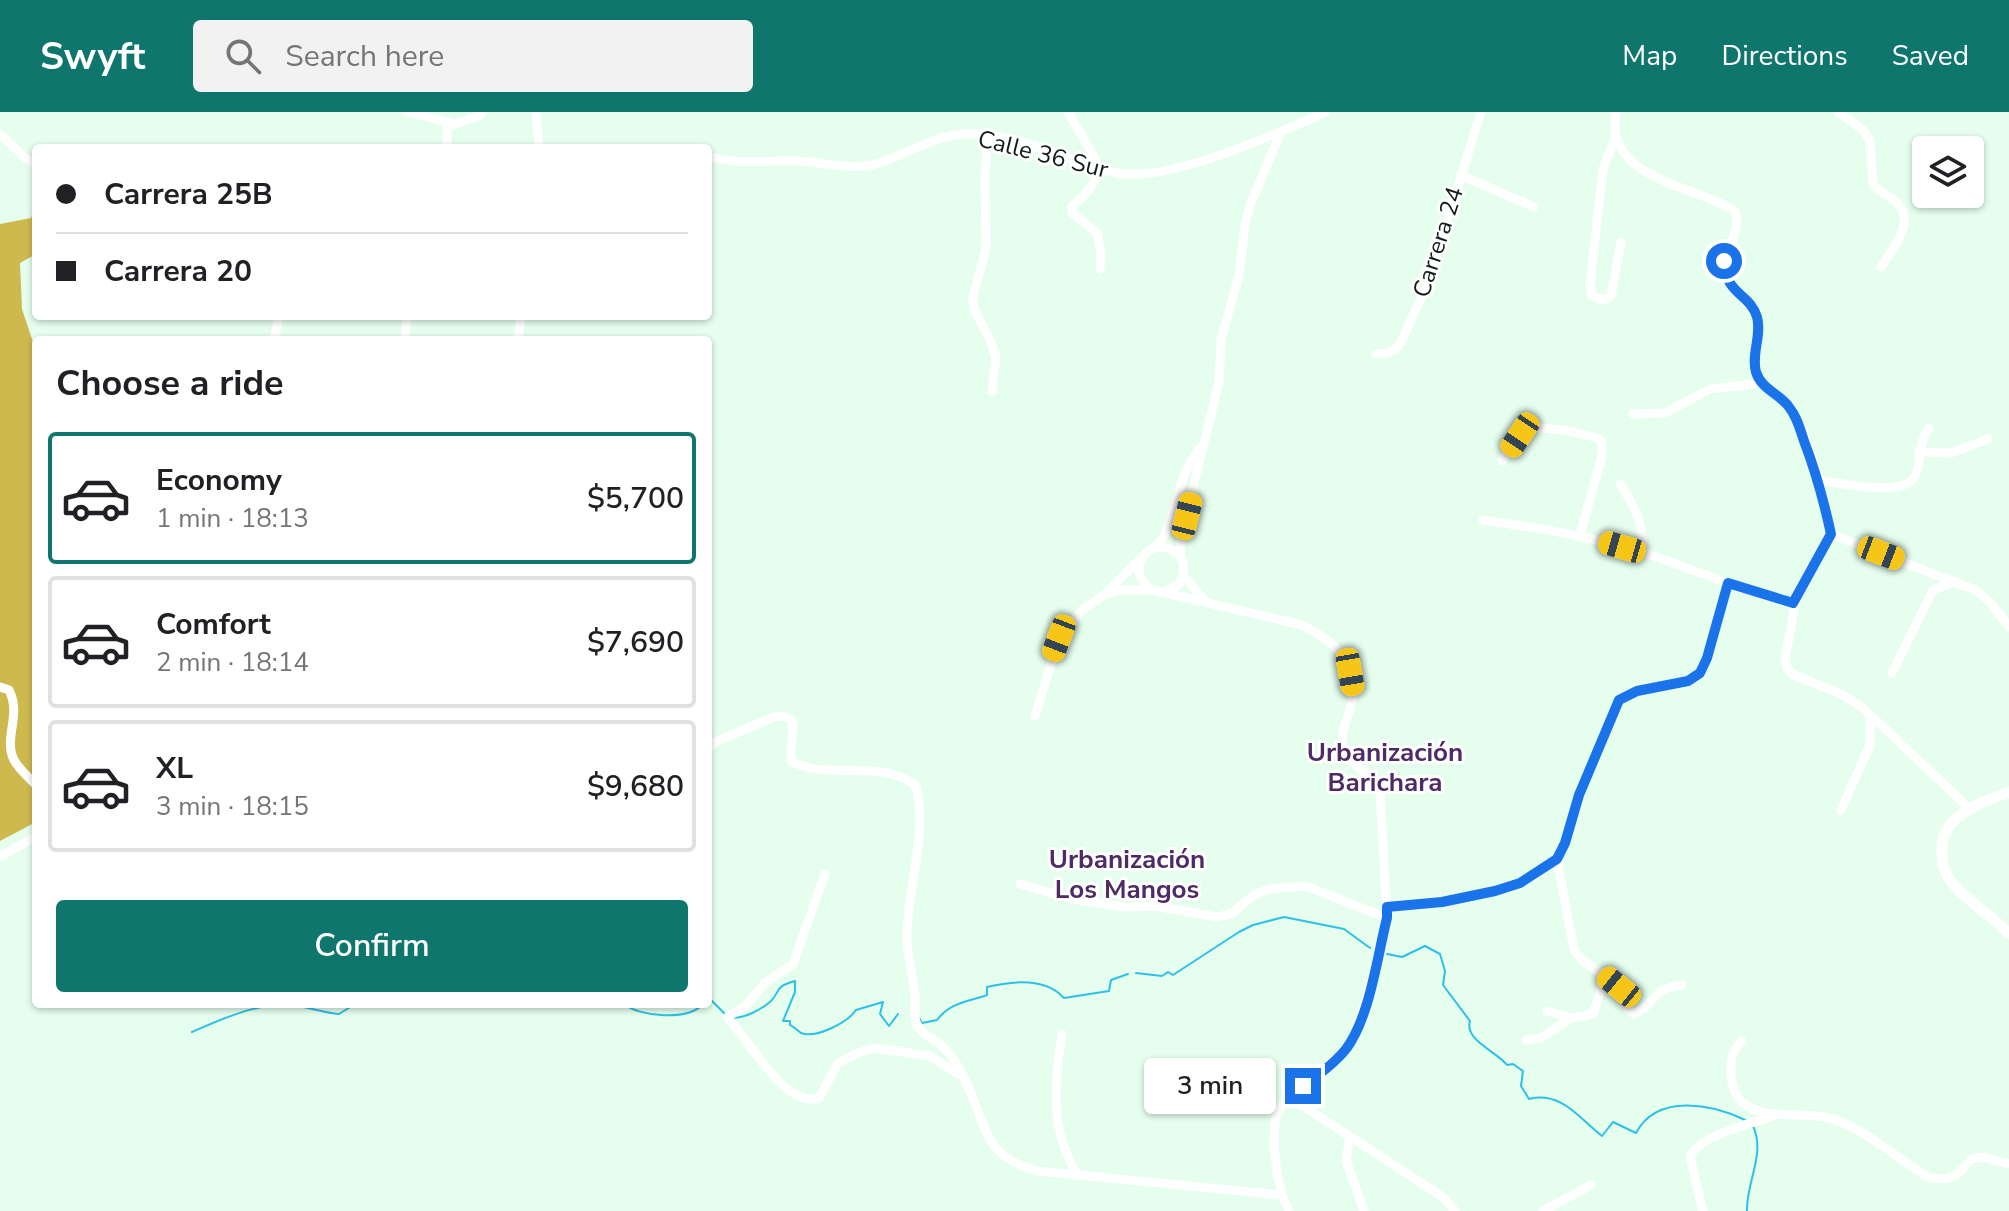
<!DOCTYPE html>
<html lang="en">
<head>
<meta charset="utf-8">
<style>
	:root { --surface:#fff; --page:#f2f2f2; --text:#202124; --muted:#757577; --line:#e0e0e0; --accent:#0f766e }
	body { margin:0; font-family:"Nunito Sans",sans-serif; background:var(--page); color:var(--text); height:100vh; display:flex; flex-direction:column; font-size:30px; white-space:nowrap }
	* { box-sizing:border-box; margin:0 }
	p { font-size:26px; color:var(--muted) }
	.icon { flex:none; width:44px; height:44px; fill:none; stroke:currentColor; stroke-width:2; stroke-linecap:round; stroke-linejoin:round }
	.map { position:relative; flex:1; overflow:hidden }
	.panel { position:absolute; left:32px; top:224px; width:680px; height:672px; display:flex; flex-direction:column; background:var(--surface); border-radius:8px; box-shadow:0 2px 6px #0004 }
	.panel>* { flex:none }
	.hud { position:absolute; left:32px; top:32px; width:680px; height:176px; border-radius:8px; box-shadow:0 2px 6px #0004; display:grid; align-content:center; height:176px; padding:0 24px; background:var(--surface) }
	.controls { position:absolute; left:1912px; top:24px; display:grid; gap:16px }
	.controls a { display:grid; place-items:center; width:72px; height:72px; border-radius:8px; background:var(--surface); box-shadow:0 2px 6px #0004; font-size:40px }
	.end { position:absolute; width:36px; height:36px; margin:-18px; border:10px solid #1a73e8; background:#fff; box-shadow:0 0 0 4px #fff }
	.from { border-radius:50% }
	.bubble { position:absolute; height:56px; border-radius:8px; background:var(--surface); box-shadow:0 2px 6px #0004; font-size:26px; font-weight:600; line-height:56px; text-align:center }
	.car { position:absolute; width:24px; height:48px; margin:-24px -12px; border-radius:10px; box-shadow:0 0 6px 2px #0007; background:linear-gradient(#f5c518 24%,#345 0 40%,#f5c518 0 76%,#345 0 86%,#f5c518 0) }
	.hud b { display:flex; align-items:center; gap:28px; height:76px; font-size:30px }
	.hud b+b { border-top:2px solid var(--line) }
	.hud i { width:20px; height:20px; background:var(--text) }
	ul { padding:0; list-style:none }
	li { display:flex; align-items:center; gap:24px; height:132px; margin:0 16px 12px; padding:0 8px; border:4px solid var(--line); border-radius:8px }
	li div { flex:1 }
	li b { display:block; font-size:30px }
	li em { font-style:normal; font-weight:600 }
	li.current { border-color:var(--accent) }
	li>.icon { width:72px; height:72px; stroke-width:1.5 }
	h2 { padding:0 24px; font-size:36px; line-height:96px }
	.action { display:flex; gap:16px; margin-top:auto; padding:16px 24px }
	.action a { flex:1; height:92px; border-radius:8px; background:var(--accent); color:#fff; font-size:32px; font-weight:600; line-height:92px; text-align:center }
	header { display:flex; align-items:center; gap:48px; box-sizing:border-box; height:112px; padding:0 40px; background:var(--accent); color:#fff }
	header strong { font-size:38px }
	nav { display:flex; gap:44px; margin-inline-start:auto; font-size:28px }
	.search { width:560px; height:72px; background:var(--page); display:flex; align-items:center; gap:20px; box-sizing:border-box; padding:0 28px; border-radius:8px; color:var(--muted); font-size:30px }
	.map>svg:first-child { display:block }
</style>
</head>
<body>
<header>
<strong>Swyft</strong>
<div class="search"><svg class="icon" aria-label="search" viewBox="0 0 24 24"><circle cx="10" cy="10" r="6"/><path d="M15 15l6 6"/></svg>Search here</div>
<nav><a>Map</a><a>Directions</a><a>Saved</a></nav>
</header>
<div class="map">
<svg width="2009" height="1099" viewBox="0 0 2009 1099">
	<rect width="100%" height="100%" fill="#e5feee"/>
	<!-- forest -->
	<polygon fill="#ceb94f" points="36,95 36,142 20,151 22,197 36,239 36,710 0,729 0,112 31,106"/>
	<g fill="none" stroke-linecap="round" stroke-linejoin="round">
		<!-- stream -->
		<g stroke="#2dc1e6" stroke-width="2">
			<path d="M1387,842L1402,845L1425,834L1440,842L1445,859L1443,873L1470,909C1464,928 1496,939 1507,953L1513,952L1523,959L1521,974L1529,987C1561,979 1579,1006 1602,1024L1613,1010L1636,1021C1657,981 1712,992 1745,1008"/>
			<polyline points="1136,861 1162,864 1168,860 1173,863 1239,820 1253,813 1284,805 1344,817 1370,836"/>
			<polyline points="708,885 724,901"/>
			<polyline points="613,892 615,895 620,892"/>
			<path d="M624,892C640,905 688,909 703,892"/>
			<path d="M733,906C745,906 760,898 770,890C781,880 773,875 795,869V880L783,909H790V913C791,913 801,921 801,921C816,927 848,910 856,898L883,890L880,902L889,914L898,902"/>
			<path d="M919,906L922,911L937,908C951,890 967,890 987,883V875C1012,869 1045,865 1064,886L1109,879L1111,868L1128,862"/>
			<path d="M192,920C222,907 256,891 290,893C306,894 323,901 339,902L355,892"/>
			<path d="M1747,1099C1746,1070 1766,1042 1753,1014"/>
		</g>
		<!-- minor -->
		<g stroke="#fff" stroke-width="9">
			<polyline points="407,0 452,11"/>
			<polyline points="536,0 539,36"/>
			<path d="M1068,0L1096,48C1100,70 1087,82 1072,94V101L1097,121L1101,143L1100,157"/>
			<path d="M1616,0C1603,68 1698,74 1735,99C1744,119 1719,142 1726,164C1731,181 1749,187 1755,203C1763,222 1749,245 1757,264C1764,279 1783,285 1792,299C1813,332 1823,384 1831,422L1797,481L1785,548L1787,556L1792,562L1843,583L1863,596L1969,696"/>
			<path d="M1838,0L1863,18L1870,29L1873,72C1880,81 1891,84 1898,92C1916,111 1891,139 1881,155"/>
			<polyline points="0,22 25,46 36,52"/>
			<polyline points="988,23 985,64 986,137 973,184 974,197 990,228 996,246 992,279"/>
			<polyline points="1616,24 1603,57 1590,172 1592,184 1604,188 1611,184 1621,130"/>
			<polyline points="447,36 447,15 479,4 483,0"/>
			<path d="M708,45C744,53 764,48 799,49C823,50 848,58 872,53C904,45 930,24 964,22C1017,19 1066,50 1117,61C1168,71 1278,21 1326,0"/>
			<polyline points="1460,63 1534,95"/>
			<polyline points="274,228 279,204"/>
			<polyline points="405,228 407,204"/>
			<polyline points="518,228 521,204"/>
			<polyline points="1376,242 1388,241 1399,234 1428,171 1481,0"/>
			<polyline points="1633,302 1665,301 1710,277 1762,271"/>
			<polyline points="1918,340 1951,341 1988,327"/>
			<path d="M1502,349C1508,340 1515,324 1525,319C1537,311 1586,322 1599,327L1602,331V344L1580,423"/>
			<path d="M1819,368C1840,371 1905,386 1915,364C1923,346 1916,336 1929,316"/>
			<path d="M1620,372C1635,395 1644,412 1643,441"/>
			<path d="M1483,408C1537,416 1589,424 1641,440C1692,456 1741,479 1793,491"/>
			<polyline points="1831,422 1975,478 1991,491 2009,515"/>
			<polyline points="1153,437 1165,423 1186,358 1199,337"/>
			<polyline points="1180,444 1181,425 1219,270 1221,228 1239,163 1245,112 1250,94 1281,19"/>
			<polyline points="1184,464 1205,489"/>
			<path d="M1165,480L1179,472C1200,434 1142,420 1139,457C1139,467 1145,473 1152,478L1298,512C1336,527 1361,554 1350,597C1347,609 1340,620 1343,633C1347,653 1372,661 1380,680L1387,806L1368,881L1353,925L1338,945L1289,985L1280,996L1275,1008L1274,1033L1277,1061L1282,1083L1289,1099"/>
			<polyline points="1105,482 1122,478 1152,478"/>
			<polyline points="1892,561 1933,478 1956,469"/>
			<path d="M0,575L9,578C22,603 3,626 14,648C19,657 29,666 36,673"/>
			<polyline points="1035,604 1059,526 1081,499 1105,482 1140,447"/>
			<path d="M708,637L717,629L774,605L784,604L792,609C795,622 789,635 791,649C828,670 880,645 916,674C928,726 907,774 907,825C907,843 913,862 915,880C916,889 913,901 916,910C920,922 933,926 942,934C954,945 962,960 968,975C989,1020 983,1043 1037,1059L1282,1083"/>
			<polyline points="1841,698 1870,633 1870,603"/>
			<polyline points="0,745 36,724"/>
			<path d="M825,762L793,852L765,871L745,894L728,905L730,909C751,930 785,997 819,986L838,951L860,940L875,936L930,944L960,963"/>
			<polyline points="1020,772 1072,787 1126,795 1154,794 1217,805 1231,802 1254,783 1269,777 1306,774 1387,806"/>
			<polyline points="1387,795 1442,790 1495,779 1533,764 1557,747 1565,731 1579,683 1619,588 1637,579 1688,569 1700,561 1707,546 1728,471"/>
			<path d="M1605,864L1619,875L1627,896L1634,902C1657,892 1650,877 1682,873"/>
			<polyline points="1547,899 1571,906"/>
			<path d="M1062,922C1054,972 1050,1018 1077,1062"/>
			<polyline points="1526,928 1541,926 1571,906 1593,902 1605,864 1583,849 1574,838 1557,747"/>
			<path d="M1742,929C1732,938 1730,949 1731,963C1735,1020 1803,994 1839,1009C1871,1022 1898,1047 1928,1065C1949,1070 1959,1064 1971,1047L1982,1045L2009,1052"/>
			<polyline points="1289,985 1443,1085 1455,1099"/>
			<polyline points="1350,1025 1346,1048 1364,1099"/>
			<polyline points="1543,1099 1591,1073"/>
			<path d="M1703,1099L1690,1045C1697,1024 1753,1011 1773,1004"/>
		</g>
		<!-- tertiary -->
		<path stroke="#fff" stroke-width="11" d="M2009,680C1979,692 1939,703 1942,743C1942,753 1946,764 1953,772C1969,791 1992,803 2009,822"/>
	</g>
	<g fill="none" stroke-linecap="round" stroke-linejoin="round">
		<!-- route -->
		<path stroke="#1a73e8" stroke-width="10" d="M1303,974C1318,963 1334,952 1346,937C1370,905 1377,845 1387,806V795L1442,790L1495,779L1520,771L1557,747L1565,731L1579,683L1619,588L1637,579L1688,569L1700,561L1707,546L1728,471L1793,491L1831,422C1824,390 1816,360 1804,329C1800,317 1797,305 1789,295C1780,282 1761,277 1756,260C1751,242 1762,223 1757,205C1749,180 1726,184 1724,149"/>
	</g>
	<g text-anchor="middle" dominant-baseline="central" stroke-width="6" stroke-linejoin="round" paint-order="stroke">
		<!-- street labels -->
		<g font-size="24" fill="#111c16" stroke="#fff">
			<text transform="translate(1043 42) rotate(14)">Calle 36 Sur</text>
			<text transform="translate(1438 130) rotate(-72)">Carrera 24</text>
		</g>
		<!-- neighbourhood labels -->
		<g font-size="26" font-weight="bold" fill="#4e2b64" stroke="#fff">
			<text x="1385" y="640">Urbanización<tspan x="1385" dy="30">Barichara</tspan></text>
			<text x="1127" y="747">Urbanización<tspan x="1127" dy="30">Los Mangos</tspan></text>
		</g>
	</g>
</svg>
<div class="controls">
<a><svg class="icon" aria-label="layers" viewBox="0 0 24 24"><path d="M12 4l9 5-9 5-9-5zM3 14l9 5 9-5"/></svg></a>
</div>
<i class="end from" style="left:1724px;top:149px"></i>
<i class="end" style="left:1303px;top:974px"></i>
<div class="bubble" style="left:1144px;top:946px;width:132px">3 min</div>
<i class="car" style="left:1520px;top:323px;rotate:214deg"></i>
<i class="car" style="left:1187px;top:404px;rotate:14deg"></i>
<i class="car" style="left:1622px;top:435px;rotate:286deg"></i>
<i class="car" style="left:1881px;top:441px;rotate:111deg"></i>
<i class="car" style="left:1059px;top:526px;rotate:201deg"></i>
<i class="car" style="left:1350px;top:560px;rotate:170deg"></i>
<i class="car" style="left:1619px;top:875px;rotate:309deg"></i>
<div class="hud">
<b><i class="from"></i>Carrera 25B</b>
<b><i></i>Carrera 20</b>
</div>
<section class="panel">
<h2>Choose a ride</h2>
<ul>
<li class="current"><svg class="icon" aria-label="car" viewBox="0 0 24 24"><path d="M5 17H2v-5l4-1 3-4h7l3 4 3 1v5h-3M9 17h6M6 11h13"/><circle cx="7" cy="17" r="2"/><circle cx="17" cy="17" r="2"/></svg><div><b>Economy</b><p>1 min · 18:13</p></div><em>$5,700</em></li>
<li><svg class="icon" aria-label="car" viewBox="0 0 24 24"><path d="M5 17H2v-5l4-1 3-4h7l3 4 3 1v5h-3M9 17h6M6 11h13"/><circle cx="7" cy="17" r="2"/><circle cx="17" cy="17" r="2"/></svg><div><b>Comfort</b><p>2 min · 18:14</p></div><em>$7,690</em></li>
<li><svg class="icon" aria-label="car" viewBox="0 0 24 24"><path d="M5 17H2v-5l4-1 3-4h7l3 4 3 1v5h-3M9 17h6M6 11h13"/><circle cx="7" cy="17" r="2"/><circle cx="17" cy="17" r="2"/></svg><div><b>XL</b><p>3 min · 18:15</p></div><em>$9,680</em></li>
</ul>
<div class="action"><a>Confirm</a></div>
</section>
</div>
</body>
</html>
